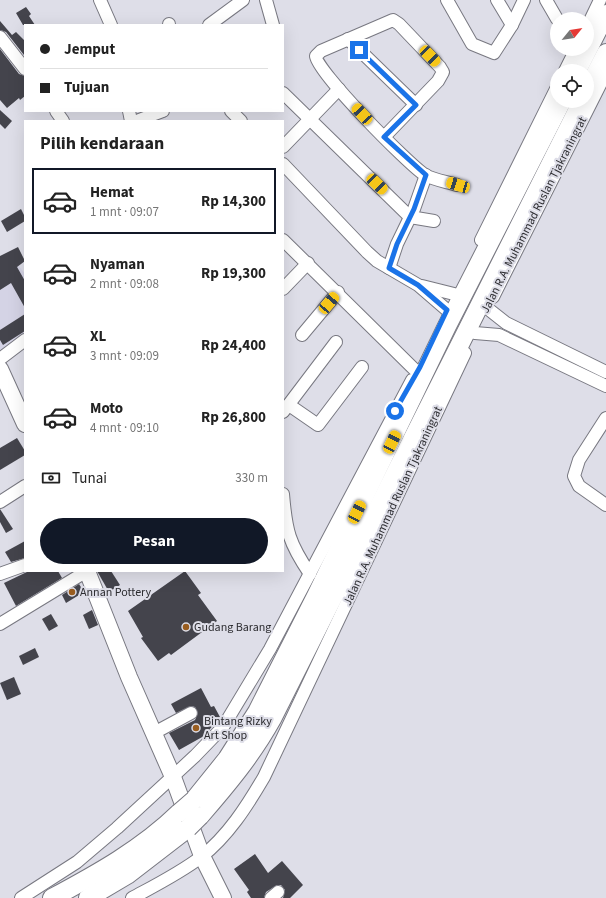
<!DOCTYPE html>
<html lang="id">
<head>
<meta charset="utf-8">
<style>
	:root { --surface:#fff; --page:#f6f6f6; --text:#222; --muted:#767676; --line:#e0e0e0; --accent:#111827 }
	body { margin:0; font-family:"Source Sans 3",sans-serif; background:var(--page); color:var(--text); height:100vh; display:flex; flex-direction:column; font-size:15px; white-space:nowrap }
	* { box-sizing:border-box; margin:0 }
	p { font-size:13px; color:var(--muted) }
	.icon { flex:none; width:22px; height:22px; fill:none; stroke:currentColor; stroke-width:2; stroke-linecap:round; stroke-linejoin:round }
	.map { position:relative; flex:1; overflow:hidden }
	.sheet { position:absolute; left:24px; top:120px; width:260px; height:452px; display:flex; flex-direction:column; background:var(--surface); border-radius:0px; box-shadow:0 4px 16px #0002 }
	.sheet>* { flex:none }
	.banner { position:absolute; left:24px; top:24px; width:260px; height:88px; border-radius:0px; box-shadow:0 4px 16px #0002; display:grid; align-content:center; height:88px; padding:0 16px; background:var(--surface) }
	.needle { width:26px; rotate:60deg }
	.buttons { position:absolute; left:550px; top:12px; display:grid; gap:8px }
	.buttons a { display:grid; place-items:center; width:44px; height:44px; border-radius:50%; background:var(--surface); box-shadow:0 4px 16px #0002; font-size:20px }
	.end { position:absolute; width:18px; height:18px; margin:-9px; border:5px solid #1a73e8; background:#fff; box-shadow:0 0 0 2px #fff }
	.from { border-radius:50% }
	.car { position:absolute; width:12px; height:24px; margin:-12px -6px; border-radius:5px; box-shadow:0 0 3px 1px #0007; background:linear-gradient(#f5c518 24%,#345 0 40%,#f5c518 0 76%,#345 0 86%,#f5c518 0) }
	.banner b { display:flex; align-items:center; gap:14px; height:38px; font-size:15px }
	.banner b+b { border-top:1px solid var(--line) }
	.banner i { width:10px; height:10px; background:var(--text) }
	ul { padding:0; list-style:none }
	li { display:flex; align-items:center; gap:12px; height:66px; margin:0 8px 6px; padding:0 8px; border:2px solid transparent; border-radius:0px }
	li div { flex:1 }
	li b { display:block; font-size:15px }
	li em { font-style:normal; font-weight:700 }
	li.on { border-color:var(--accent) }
	li>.icon { width:36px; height:36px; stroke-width:1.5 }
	h2 { padding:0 16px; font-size:18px; line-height:48px }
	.pay { display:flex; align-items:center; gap:10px; height:44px; padding:0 16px; font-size:15px }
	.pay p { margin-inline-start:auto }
	.button { display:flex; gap:8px; margin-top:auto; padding:8px 16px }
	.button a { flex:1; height:46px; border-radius:24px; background:var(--accent); color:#fff; font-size:16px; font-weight:700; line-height:46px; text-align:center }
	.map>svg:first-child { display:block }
</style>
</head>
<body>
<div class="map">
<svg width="606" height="898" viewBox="0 0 606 898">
	<rect width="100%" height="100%" fill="#dedee8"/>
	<!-- built -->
	<polygon fill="#d4d3e5" points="15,261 25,274 25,337 0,354 0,271"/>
	<!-- building -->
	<g fill="#44444c">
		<polygon points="26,7 31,14 29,16 35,25 23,25 16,13"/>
		<polygon points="0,21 12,35 16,32 25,41 24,55 6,32 0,30"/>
		<polygon points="0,49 19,74 25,76 25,96 20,100 19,98 7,108 0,100"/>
		<polygon points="0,110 12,121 5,129 0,124"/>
		<polygon points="21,209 25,217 25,221 7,232 1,221"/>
		<polygon points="18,247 25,261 17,267 25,281 25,308 11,283 0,290 0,256"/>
		<polygon points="25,314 25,331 3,345 0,340 0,330"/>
		<polygon points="17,438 25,451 25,455 0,470 0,448"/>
		<polygon points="0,509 13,529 6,533 0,522"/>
		<polygon points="25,541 25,558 11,562 5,552"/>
		<polygon points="29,571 58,571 62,578 16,606 4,583"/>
		<polygon points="97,571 111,571 120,585 109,592"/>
		<polygon points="185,571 201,593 198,595 217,621 171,655 169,653 158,661 141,638 143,637 128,611"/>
		<polygon points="79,584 84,592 66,603 62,595"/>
		<polygon points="92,610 98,625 89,629 83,615"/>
		<polygon points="51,614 58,626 49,631 42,619"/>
		<polygon points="35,648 39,657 23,665 19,656"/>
		<polygon points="14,677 21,694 7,700 0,683"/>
		<polygon points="201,688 211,707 214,706 220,717 204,736 179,750 169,733 195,720 198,713 195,707 191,706 176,713 171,704"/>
		<polygon points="255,854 268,873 282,861 303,885 290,898 283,898 285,890 281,885 277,885 266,892 264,898 251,898 247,892 249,890 234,869"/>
	</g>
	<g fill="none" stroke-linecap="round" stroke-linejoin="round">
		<defs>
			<g id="minor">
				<polyline points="100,0 111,25"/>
				<polyline points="266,0 273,25"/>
				<polyline points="447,0 472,44 494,53 512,25 524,0"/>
				<polyline points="497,0 512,25"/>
				<polyline points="546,0 557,19"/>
				<polyline points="169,24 169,25"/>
				<polyline points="209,25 243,0"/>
				<polyline points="587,27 600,0"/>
				<polyline points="0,37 25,69"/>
				<polyline points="348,39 416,105"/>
				<polyline points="565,71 576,49"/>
				<polyline points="283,93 410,217 434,221"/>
				<polyline points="56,111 63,121"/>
				<polyline points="129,111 131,121"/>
				<polyline points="231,111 241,121"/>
				<polyline points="139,120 163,111"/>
				<path d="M384,137L438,81L443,72L440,67L399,24L393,20L321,51L316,56C315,70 409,165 425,175C434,180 448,182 457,185"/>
				<polyline points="283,147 339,89"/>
				<polyline points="283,164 367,252 377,261 418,285 447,310"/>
				<polyline points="283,240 417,372"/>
				<polyline points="481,240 557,87"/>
				<polyline points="389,268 397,244 414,209 426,175"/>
				<polyline points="422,286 454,294"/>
				<polyline points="283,289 308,263"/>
				<polyline points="493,297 606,73"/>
				<polyline points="487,308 506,323 606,372"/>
				<polyline points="475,333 499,335 606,386"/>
				<polyline points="302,335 338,292"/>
				<polyline points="0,359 25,340"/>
				<polyline points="289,405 318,425 362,367"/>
				<polyline points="283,412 336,342"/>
				<polyline points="606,418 579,460 574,476 579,486 606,505"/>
				<path d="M283,494C286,531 289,543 310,574"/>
				<polyline points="0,502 25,486"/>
				<polyline points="0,574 25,565"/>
				<polyline points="0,624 87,571"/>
				<polyline points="154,733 191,713"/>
				<polyline points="21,898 77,862 117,828 195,756 223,727 270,649 412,380"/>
				<path d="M132,898C156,885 180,873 201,857C228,836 247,806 264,777L465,353"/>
				<polyline points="271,898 278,892"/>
			</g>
			<g id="major">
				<polyline points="0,369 25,424"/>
				<polyline points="87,571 129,677 173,777 202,856 223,898"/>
			</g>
			<g id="highway">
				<polyline points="577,71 606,14"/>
				<polyline points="587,90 606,53"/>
				<polyline points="194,800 227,759 257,712 316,596 447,326 562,101"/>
				<path d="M200,816C227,785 252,755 272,719L582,101"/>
				<path d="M52,898C97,874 142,849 179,813"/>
				<polyline points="88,898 127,875 188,828"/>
			</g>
		</defs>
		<!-- minor casing -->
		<use href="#minor" stroke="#787881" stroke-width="14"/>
		<!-- major casing -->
		<use href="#major" stroke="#787881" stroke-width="18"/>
		<!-- highway casing -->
		<use href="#highway" stroke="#787881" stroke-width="20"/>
		<!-- minor -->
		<use href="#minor" stroke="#fff" stroke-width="12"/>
		<!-- major -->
		<use href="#major" stroke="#fff" stroke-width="16"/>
		<!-- highway -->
		<use href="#highway" stroke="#fff" stroke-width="18"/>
		<defs>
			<g id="highway-bridge">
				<polyline points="179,813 194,800"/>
				<polyline points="188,828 200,816"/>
			</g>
		</defs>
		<!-- highway-bridge casing -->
		<use href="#highway-bridge" stroke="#787881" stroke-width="20" stroke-linecap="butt"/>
		<!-- highway-bridge -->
		<use href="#highway-bridge" stroke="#fff" stroke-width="18"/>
	</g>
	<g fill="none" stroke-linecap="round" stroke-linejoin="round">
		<!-- route -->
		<polyline stroke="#1a73e8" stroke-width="5" points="359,50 416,105 384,137 426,175 414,209 397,244 389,268 418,285 447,310 420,367 395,411"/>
	</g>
	<!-- markers -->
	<g fill="#995d1f" stroke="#dedee8" stroke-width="1.5">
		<circle cx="72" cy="592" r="4"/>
		<circle cx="186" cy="627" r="4"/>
		<circle cx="196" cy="728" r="4"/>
	</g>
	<g text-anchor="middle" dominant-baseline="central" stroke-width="4" stroke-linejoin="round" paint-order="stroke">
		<!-- street labels -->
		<g font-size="12" fill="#2c2c30" stroke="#dedee8">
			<text transform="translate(534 215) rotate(-63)">Jalan R.A. Muhammad Ruslan Tjakraningrat</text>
			<text transform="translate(393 506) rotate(-65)">Jalan R.A. Muhammad Ruslan Tjakraningrat</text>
		</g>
		<!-- poi labels -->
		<g font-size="12" fill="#2c2c30" stroke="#dedee8" text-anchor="start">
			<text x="80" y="592">Annan Pottery</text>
			<text x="194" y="627">Gudang Barang</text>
			<text x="204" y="721">Bintang Rizky<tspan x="204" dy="14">Art Shop</tspan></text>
		</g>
	</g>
</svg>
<div class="buttons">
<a><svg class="needle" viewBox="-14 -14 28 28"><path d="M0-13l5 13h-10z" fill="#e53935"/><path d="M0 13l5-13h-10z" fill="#767676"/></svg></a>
<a><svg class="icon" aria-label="locate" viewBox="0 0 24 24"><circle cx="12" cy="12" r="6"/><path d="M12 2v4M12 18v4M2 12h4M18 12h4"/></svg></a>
</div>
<i class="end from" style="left:395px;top:411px"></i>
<i class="end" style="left:359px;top:50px"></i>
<i class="car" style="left:430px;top:56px;rotate:136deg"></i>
<i class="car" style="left:362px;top:114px;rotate:317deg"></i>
<i class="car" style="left:377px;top:184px;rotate:134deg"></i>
<i class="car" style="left:458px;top:185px;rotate:287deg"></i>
<i class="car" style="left:329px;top:303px;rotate:40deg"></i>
<i class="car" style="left:392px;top:442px;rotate:26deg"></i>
<i class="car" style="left:357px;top:512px;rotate:26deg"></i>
<div class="banner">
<b><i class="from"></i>Jemput</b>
<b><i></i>Tujuan</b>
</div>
<section class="sheet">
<h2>Pilih kendaraan</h2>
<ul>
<li class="on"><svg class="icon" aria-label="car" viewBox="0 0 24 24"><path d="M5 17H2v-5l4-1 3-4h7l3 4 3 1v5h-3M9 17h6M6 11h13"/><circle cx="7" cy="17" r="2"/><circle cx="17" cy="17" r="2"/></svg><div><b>Hemat</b><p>1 mnt · 09:07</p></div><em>Rp 14,300</em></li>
<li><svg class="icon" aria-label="car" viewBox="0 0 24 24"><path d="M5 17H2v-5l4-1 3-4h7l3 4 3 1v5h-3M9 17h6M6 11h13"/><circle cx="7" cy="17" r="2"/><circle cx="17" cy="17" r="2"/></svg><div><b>Nyaman</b><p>2 mnt · 09:08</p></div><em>Rp 19,300</em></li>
<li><svg class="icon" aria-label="car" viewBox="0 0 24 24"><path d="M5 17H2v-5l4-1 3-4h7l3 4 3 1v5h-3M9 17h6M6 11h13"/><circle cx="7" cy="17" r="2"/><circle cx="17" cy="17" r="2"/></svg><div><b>XL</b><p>3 mnt · 09:09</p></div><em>Rp 24,400</em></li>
<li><svg class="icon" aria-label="car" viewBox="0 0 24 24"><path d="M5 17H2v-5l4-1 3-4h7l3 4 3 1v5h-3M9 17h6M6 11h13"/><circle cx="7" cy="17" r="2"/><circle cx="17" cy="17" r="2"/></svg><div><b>Moto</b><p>4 mnt · 09:10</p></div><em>Rp 26,800</em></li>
</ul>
<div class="pay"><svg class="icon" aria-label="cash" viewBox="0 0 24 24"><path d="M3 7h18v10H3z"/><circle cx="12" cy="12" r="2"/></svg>Tunai<p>330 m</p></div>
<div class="button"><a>Pesan</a></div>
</section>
</div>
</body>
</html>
